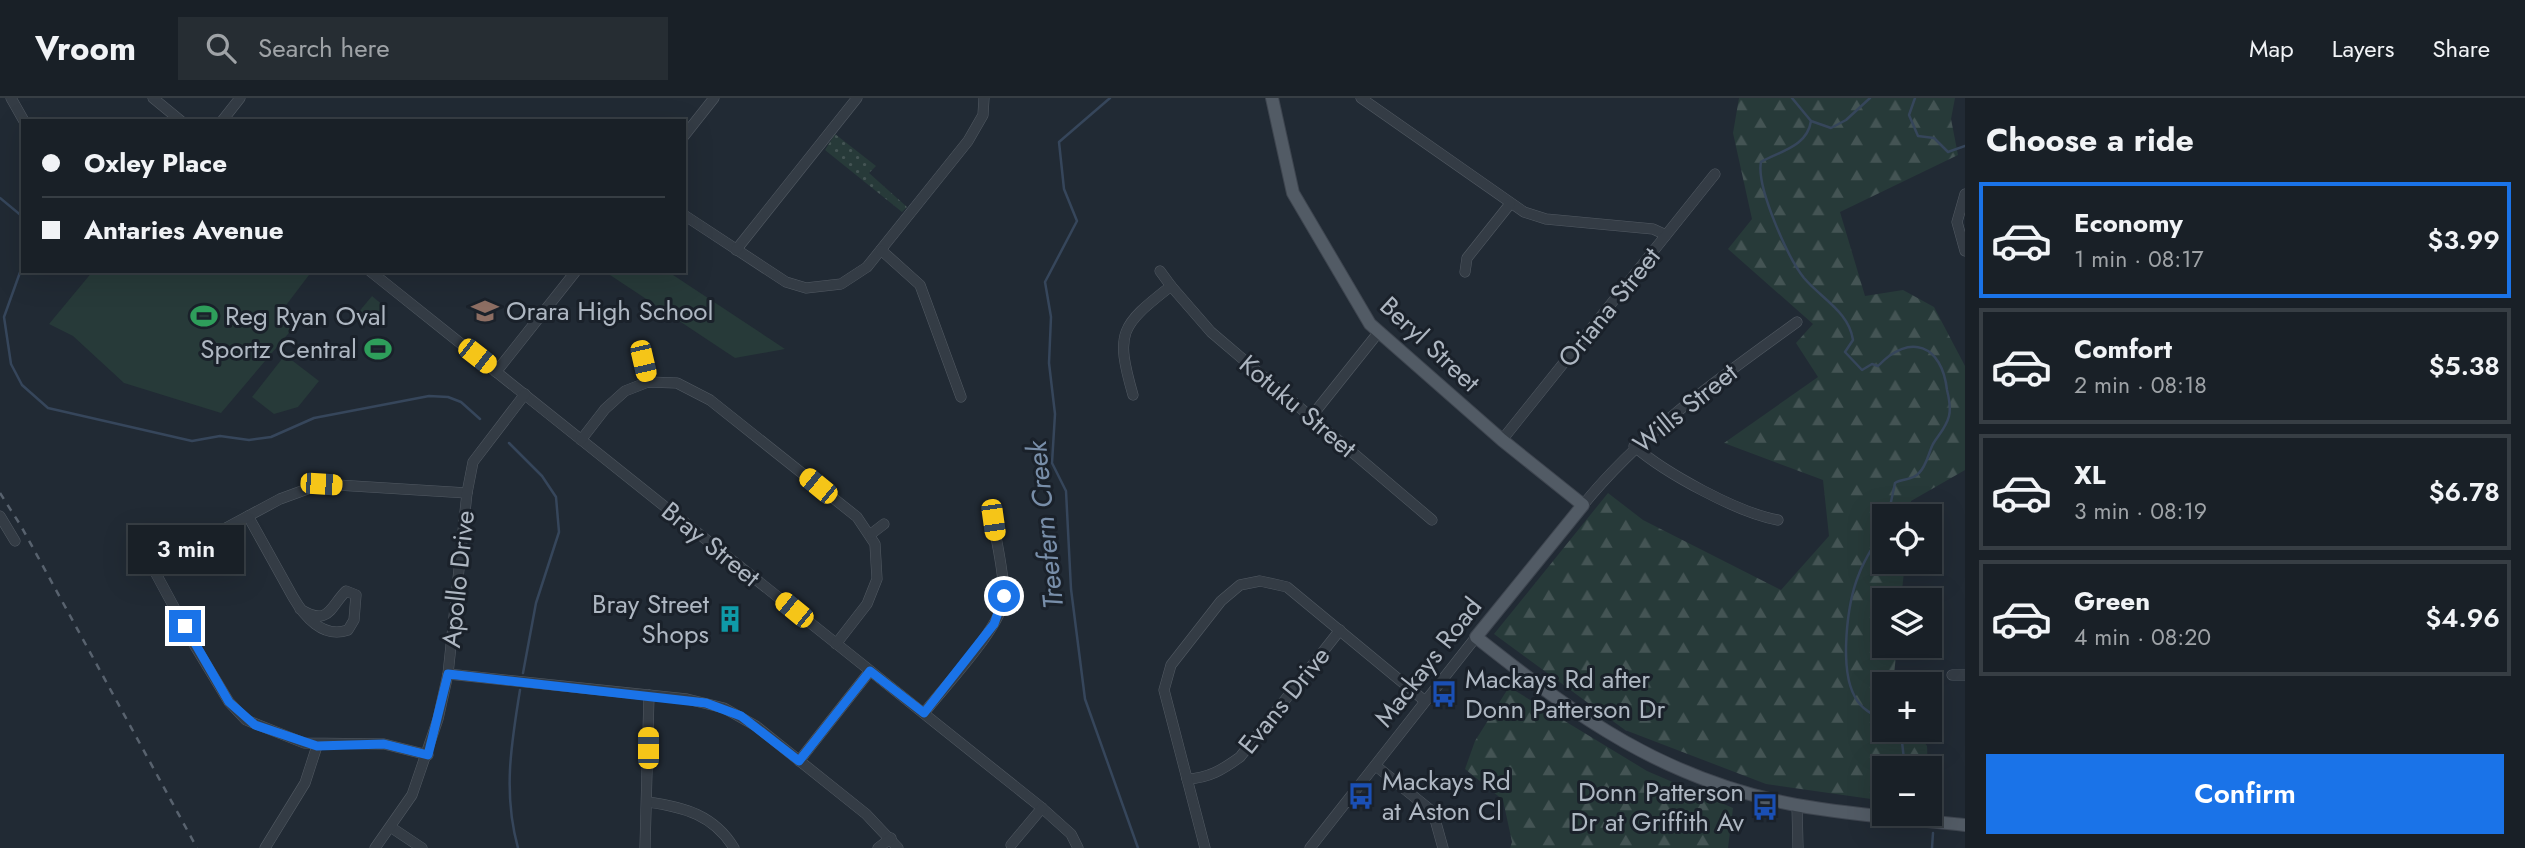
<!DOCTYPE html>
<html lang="en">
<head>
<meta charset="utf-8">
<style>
	:root { --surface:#192027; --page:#262d33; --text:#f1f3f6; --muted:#9fa3a7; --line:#373e44; --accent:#1a73e8 }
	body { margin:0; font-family:Jost,sans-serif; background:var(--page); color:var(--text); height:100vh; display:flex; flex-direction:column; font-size:26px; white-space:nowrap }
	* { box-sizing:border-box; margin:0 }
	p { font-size:23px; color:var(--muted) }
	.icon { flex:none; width:38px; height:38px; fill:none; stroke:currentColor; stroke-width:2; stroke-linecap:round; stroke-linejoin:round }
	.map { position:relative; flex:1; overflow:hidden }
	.sheet { display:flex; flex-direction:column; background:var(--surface); width:560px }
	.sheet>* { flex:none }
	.top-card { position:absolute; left:21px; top:21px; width:665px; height:154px; border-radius:0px; box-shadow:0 7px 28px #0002,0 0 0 2px var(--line); display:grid; align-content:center; height:154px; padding:0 21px; background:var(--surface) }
	.fabs { position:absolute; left:1872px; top:406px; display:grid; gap:14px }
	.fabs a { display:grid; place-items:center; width:70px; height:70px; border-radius:0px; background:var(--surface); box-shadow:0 7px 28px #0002,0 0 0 2px var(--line); font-size:35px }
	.end { position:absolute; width:32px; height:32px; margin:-16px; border:9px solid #1a73e8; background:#fff; box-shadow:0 0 0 4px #fff }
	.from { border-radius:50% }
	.bubble { position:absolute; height:49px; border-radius:0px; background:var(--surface); box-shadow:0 7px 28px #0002,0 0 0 2px var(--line); font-size:23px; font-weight:600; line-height:49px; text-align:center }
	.car { position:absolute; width:21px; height:42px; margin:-21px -10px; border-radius:9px; box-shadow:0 0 5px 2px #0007; background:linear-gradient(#f5c518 24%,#345 0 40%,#f5c518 0 76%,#345 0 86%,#f5c518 0) }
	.top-card b { display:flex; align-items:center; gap:24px; height:66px; font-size:26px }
	.top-card b+b { border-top:2px solid var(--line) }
	.top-card i { width:18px; height:18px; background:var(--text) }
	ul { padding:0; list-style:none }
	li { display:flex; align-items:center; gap:21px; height:116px; margin:0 14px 10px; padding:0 7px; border:4px solid var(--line); border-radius:0px }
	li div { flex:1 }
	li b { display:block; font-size:26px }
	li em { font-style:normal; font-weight:600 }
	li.selected { border-color:var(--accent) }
	li>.icon { width:63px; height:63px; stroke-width:1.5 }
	h2 { padding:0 21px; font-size:32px; line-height:84px }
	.action { display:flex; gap:14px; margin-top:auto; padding:14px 21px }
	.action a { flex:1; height:80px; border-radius:0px; background:var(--accent); color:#fff; font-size:28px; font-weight:600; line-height:80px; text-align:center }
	header { display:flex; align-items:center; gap:42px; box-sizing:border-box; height:98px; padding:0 35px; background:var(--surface); border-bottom:2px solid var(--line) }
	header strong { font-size:33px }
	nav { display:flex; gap:38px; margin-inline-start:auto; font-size:24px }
	.search { width:490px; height:63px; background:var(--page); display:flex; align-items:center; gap:18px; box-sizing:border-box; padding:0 24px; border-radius:0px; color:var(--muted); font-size:26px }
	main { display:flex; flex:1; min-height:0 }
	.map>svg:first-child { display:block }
</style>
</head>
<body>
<header>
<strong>Vroom</strong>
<div class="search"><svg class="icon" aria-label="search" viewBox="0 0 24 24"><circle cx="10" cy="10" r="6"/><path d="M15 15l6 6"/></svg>Search here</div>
<nav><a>Map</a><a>Layers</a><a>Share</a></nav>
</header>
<main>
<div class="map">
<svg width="1965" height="750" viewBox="0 0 1965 750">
	<defs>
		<pattern id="grass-dots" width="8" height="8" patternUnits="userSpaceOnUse" patternTransform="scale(1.75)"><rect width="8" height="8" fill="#273a39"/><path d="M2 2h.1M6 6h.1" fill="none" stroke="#445454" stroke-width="1.8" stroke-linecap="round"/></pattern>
		<pattern id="forest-firs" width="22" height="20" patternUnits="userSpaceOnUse" patternTransform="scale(1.75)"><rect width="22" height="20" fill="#273a39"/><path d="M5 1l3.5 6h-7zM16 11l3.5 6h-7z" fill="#445454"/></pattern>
	</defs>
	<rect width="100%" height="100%" fill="#212a34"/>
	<!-- grass -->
	<polygon fill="url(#grass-dots)" points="835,36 876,68 869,75 907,109 902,114 825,52"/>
	<!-- forest -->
	<g fill="url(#forest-firs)">
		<polygon points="1739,0 1955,0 1951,21 1958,57 1840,114 1865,198 1903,192 1934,209 1965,268 1965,372 1911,403 1909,418 1885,418 1885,464 1905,464 1901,502 1885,502 1885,548 1897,548 1893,586 1885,586 1885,632 1915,632 1927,648 1928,670 1885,670 1885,703 1766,686 1625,632 1494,536 1608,395 1643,422 1781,492 1829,438 1823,382 1724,345 1818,279 1796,245 1813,226 1728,151 1752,121 1733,35"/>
		<polygon points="1509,589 1647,673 1733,710 1728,750 1510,750 1512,744 1503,702 1465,671 1475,643"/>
	</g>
	<!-- park -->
	<g fill="#273a39">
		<polygon points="93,173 312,173 284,210 299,223 221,315 124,285 73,238 49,226"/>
		<polygon points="604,173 667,173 785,251 735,260"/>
		<polygon points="372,198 384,208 370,226 357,216"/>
		<polygon points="285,257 319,283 298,309 274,316 252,299"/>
	</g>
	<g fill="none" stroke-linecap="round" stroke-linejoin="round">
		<!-- stream -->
		<g stroke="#36465b" stroke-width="2.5">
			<polyline points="1110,0 1059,44 1064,91 1077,123 1045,184 1051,219 1049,265 1055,316 1052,365 1066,393 1071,491 1085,601 1138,750"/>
			<polyline points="1792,0 1811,23 1831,30 1846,22 1870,0"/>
			<polyline points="1915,0 1909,17 1918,38 1934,40 1948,54 1965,48"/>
			<path d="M1811,23C1807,49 1780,53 1761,64C1756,89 1788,160 1804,180C1822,201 1849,214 1853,242L1845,254L1862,272L1872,266L1878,268C1910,234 1942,247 1947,292C1949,300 1951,310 1949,318C1946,330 1939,336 1933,346C1928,356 1927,367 1919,375C1912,383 1903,380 1895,385L1888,418"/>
			<polyline points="0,100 23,119"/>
			<polyline points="23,166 4,219 11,266 22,287 48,310 192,343 220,338 249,342 271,339 314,320 429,298 448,299 461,304 480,321"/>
			<polyline points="509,345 542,378 556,399 559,434 536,505 523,575"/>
			<path d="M1885,427C1877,444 1865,459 1859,476C1847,505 1839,571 1855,599C1861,611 1873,617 1885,622"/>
			<polyline points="1896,632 1902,644 1905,670"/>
			<polyline points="1930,694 1936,712"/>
			<path d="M518,750C503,696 511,647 520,592"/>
			<polyline points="1932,750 1933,735"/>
		</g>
		<defs>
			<g id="minor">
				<polyline points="11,0 24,23"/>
				<polyline points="153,0 181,23"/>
				<polyline points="1361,0 1524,114 1546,121 1653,131 1666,137"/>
				<polyline points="222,23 240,0"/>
				<polyline points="684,38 714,0"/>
				<polyline points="1965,96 1957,124 1965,153"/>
				<polyline points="684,117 786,184 806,190 841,186 867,169 968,43 983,17 984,0"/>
				<polyline points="736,152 857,0"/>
				<polyline points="881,152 920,187 961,299"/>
				<polyline points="370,173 1042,710 1071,736 1078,750"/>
				<polyline points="1160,173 1171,188"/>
				<polyline points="1465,174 1467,160 1510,106"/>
				<polyline points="643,263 648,284"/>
				<polyline points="496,274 576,173"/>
				<path d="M1133,297C1115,234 1120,228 1171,188L1211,234L1432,422"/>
				<polyline points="1311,319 1378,235"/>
				<polyline points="581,342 605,311 625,293 648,284 677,285 710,302 857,419 875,446 877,481 867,506 836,546"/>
				<polyline points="1502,342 1715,76"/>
				<path d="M1634,348C1665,375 1738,415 1778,422"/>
				<path d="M1583,407C1644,332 1720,280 1797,224"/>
				<polyline points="0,418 15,443"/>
				<path d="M248,418L293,499C304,518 323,541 348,532L354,522L356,497L346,493C330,509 329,529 300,511"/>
				<polyline points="134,435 195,548 229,604 246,622 304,645 384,646 428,657"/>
				<polyline points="871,436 884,426"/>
				<polyline points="153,469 280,401 321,386 467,395"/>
				<polyline points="448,576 687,601 724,610 756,628 866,716 898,750"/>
				<polyline points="1952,577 1965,577"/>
				<path d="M924,615C943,590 1003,528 1004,499C1004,474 997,447 993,422"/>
				<polyline points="799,663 870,573"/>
				<polyline points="1376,668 1433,714 1443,750"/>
				<path d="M1187,681C1209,680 1222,672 1240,659L1340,532"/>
				<path d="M648,704C684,709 714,717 734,750"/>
				<polyline points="1797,707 1798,750"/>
				<polyline points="392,730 422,750"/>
				<polyline points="1011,747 1042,710"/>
				<polyline points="265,750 305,685 317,648"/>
				<polyline points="375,750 412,697 438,621 448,576 467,395 473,364 525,296"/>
				<polyline points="645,750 649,597"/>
				<polyline points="878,750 891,740"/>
				<polyline points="1205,750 1164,592 1171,567 1221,503 1240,487 1260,483 1287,489 1425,603"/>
				<polyline points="1310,750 1476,539"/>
			</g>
			<path id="major" d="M1272,0L1293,95L1370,226L1502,342L1583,407L1476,539C1578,620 1665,682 1796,707C1852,717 1909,721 1965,727"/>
		</defs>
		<!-- minor casing -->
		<use href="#minor" stroke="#525a63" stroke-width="11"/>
		<!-- major casing -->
		<use href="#major" stroke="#3e454f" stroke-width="14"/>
		<!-- minor -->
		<use href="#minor" stroke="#343c45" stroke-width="10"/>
		<!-- major -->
		<use href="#major" stroke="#525b65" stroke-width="12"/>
		<!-- rail -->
		<polyline stroke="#58626e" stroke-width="2.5" stroke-dasharray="7 7" stroke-linecap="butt" points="0,395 21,428 197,750"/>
	</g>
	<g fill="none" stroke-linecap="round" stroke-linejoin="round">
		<!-- route -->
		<polyline stroke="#1a73e8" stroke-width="9" points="185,528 229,604 255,627 317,648 384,646 428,657 448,576 706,605 741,618 799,663 870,573 924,615 994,526 1004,498"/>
	</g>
	<!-- icons -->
	<defs>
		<symbol id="school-bare" viewBox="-9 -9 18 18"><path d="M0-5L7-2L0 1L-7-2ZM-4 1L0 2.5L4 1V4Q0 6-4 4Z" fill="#8d6e63" stroke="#1a212a" stroke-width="2.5" paint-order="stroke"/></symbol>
		<symbol id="stadium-bare" viewBox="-9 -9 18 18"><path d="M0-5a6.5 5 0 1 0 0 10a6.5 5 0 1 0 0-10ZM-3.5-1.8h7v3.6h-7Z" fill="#2e9e5b" stroke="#1a212a" stroke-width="2.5" paint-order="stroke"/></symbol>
		<symbol id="building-bare" viewBox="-9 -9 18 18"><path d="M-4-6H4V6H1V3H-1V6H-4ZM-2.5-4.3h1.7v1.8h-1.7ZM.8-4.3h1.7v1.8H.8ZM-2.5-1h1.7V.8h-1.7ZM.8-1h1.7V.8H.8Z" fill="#0f9aa8" stroke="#1a212a" stroke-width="2.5" paint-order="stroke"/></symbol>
		<symbol id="bus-bare" viewBox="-9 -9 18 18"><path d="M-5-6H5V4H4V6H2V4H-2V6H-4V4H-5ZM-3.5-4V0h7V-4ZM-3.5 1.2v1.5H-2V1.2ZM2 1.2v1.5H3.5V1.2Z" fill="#1a4fb4" stroke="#1a212a" stroke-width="2.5" paint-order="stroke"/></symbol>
	</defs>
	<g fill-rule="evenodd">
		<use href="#school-bare" x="466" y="194" width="38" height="38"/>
		<use href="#stadium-bare" x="185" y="199" width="38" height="38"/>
		<use href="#stadium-bare" x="359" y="232" width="38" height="38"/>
		<use href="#building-bare" x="711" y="502" width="38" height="38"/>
		<use href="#bus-bare" x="1425" y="577" width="38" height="38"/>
		<use href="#bus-bare" x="1342" y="679" width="38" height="38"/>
		<use href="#bus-bare" x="1746" y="690" width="38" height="38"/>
	</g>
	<g text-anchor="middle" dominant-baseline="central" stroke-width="6" stroke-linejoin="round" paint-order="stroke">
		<!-- street labels -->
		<g font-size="26" fill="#aeb7c2" stroke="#1a212a">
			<text transform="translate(1609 209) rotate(-51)">Oriana Street</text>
			<text transform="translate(1430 246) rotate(43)">Beryl Street</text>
			<text transform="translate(1298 308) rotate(40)">Kotuku Street</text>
			<text transform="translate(1685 310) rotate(-39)">Wills Street</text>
			<text transform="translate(711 446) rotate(39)">Bray Street</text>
			<text transform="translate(458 481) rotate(-84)">Apollo Drive</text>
			<text transform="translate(1428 564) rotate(-52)">Mackays Road</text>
			<text transform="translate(1284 602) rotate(-51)">Evans Drive</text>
		</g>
		<!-- poi labels -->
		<g font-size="26" fill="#aeb7c2" stroke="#1a212a" text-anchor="start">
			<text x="506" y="213">Orara High School</text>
			<text x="225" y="218">Reg Ryan Oval</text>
			<text x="357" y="251" text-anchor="end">Sportz Central</text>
			<text x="709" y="506" text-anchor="end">Bray Street<tspan x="709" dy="30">Shops</tspan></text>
			<text x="1465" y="581">Mackays Rd after<tspan x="1465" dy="30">Donn Patterson Dr</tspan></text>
			<text x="1382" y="683">Mackays Rd<tspan x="1382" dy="30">at Aston Cl</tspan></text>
			<text x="1744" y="694" text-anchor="end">Donn Patterson<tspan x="1744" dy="30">Dr at Griffith Av</tspan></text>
		</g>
		<!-- water labels -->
		<g font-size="28" font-style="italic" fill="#788ea9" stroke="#1a212a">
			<text transform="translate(1045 427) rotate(-96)">Treefern Creek</text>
		</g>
	</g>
</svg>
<div class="fabs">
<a><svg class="icon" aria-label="locate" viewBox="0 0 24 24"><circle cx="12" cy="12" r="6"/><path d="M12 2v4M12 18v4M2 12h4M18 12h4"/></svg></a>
<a><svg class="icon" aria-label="layers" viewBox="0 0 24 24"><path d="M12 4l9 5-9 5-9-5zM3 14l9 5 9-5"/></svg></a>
<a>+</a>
<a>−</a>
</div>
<i class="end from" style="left:1004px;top:498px"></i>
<i class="end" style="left:185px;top:528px"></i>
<div class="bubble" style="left:128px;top:427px;width:116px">3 min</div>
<i class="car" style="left:477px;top:258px;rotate:128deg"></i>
<i class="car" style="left:643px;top:263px;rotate:167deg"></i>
<i class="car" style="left:321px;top:386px;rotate:94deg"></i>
<i class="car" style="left:818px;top:388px;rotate:309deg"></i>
<i class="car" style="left:993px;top:422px;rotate:172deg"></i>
<i class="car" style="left:794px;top:512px;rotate:309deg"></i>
<i class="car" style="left:648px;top:650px;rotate:0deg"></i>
<div class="top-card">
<b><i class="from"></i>Oxley Place</b>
<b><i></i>Antaries Avenue</b>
</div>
</div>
<section class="sheet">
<h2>Choose a ride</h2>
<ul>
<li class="selected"><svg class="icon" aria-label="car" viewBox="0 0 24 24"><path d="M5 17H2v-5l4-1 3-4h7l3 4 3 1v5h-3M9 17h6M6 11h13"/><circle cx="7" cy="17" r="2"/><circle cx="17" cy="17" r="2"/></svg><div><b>Economy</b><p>1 min · 08:17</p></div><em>$3.99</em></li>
<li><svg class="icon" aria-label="car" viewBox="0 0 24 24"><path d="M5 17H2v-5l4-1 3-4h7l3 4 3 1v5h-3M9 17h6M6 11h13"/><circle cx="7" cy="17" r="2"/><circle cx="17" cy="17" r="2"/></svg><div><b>Comfort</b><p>2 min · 08:18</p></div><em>$5.38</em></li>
<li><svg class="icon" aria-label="car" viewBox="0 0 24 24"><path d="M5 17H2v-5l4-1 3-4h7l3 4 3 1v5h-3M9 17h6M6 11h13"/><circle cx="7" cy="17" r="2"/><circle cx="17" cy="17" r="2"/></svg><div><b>XL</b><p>3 min · 08:19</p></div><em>$6.78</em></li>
<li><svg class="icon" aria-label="car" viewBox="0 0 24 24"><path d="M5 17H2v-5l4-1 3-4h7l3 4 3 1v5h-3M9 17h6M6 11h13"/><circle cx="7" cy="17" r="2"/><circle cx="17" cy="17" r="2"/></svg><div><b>Green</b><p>4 min · 08:20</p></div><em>$4.96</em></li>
</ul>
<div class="action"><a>Confirm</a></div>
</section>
</main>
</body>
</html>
